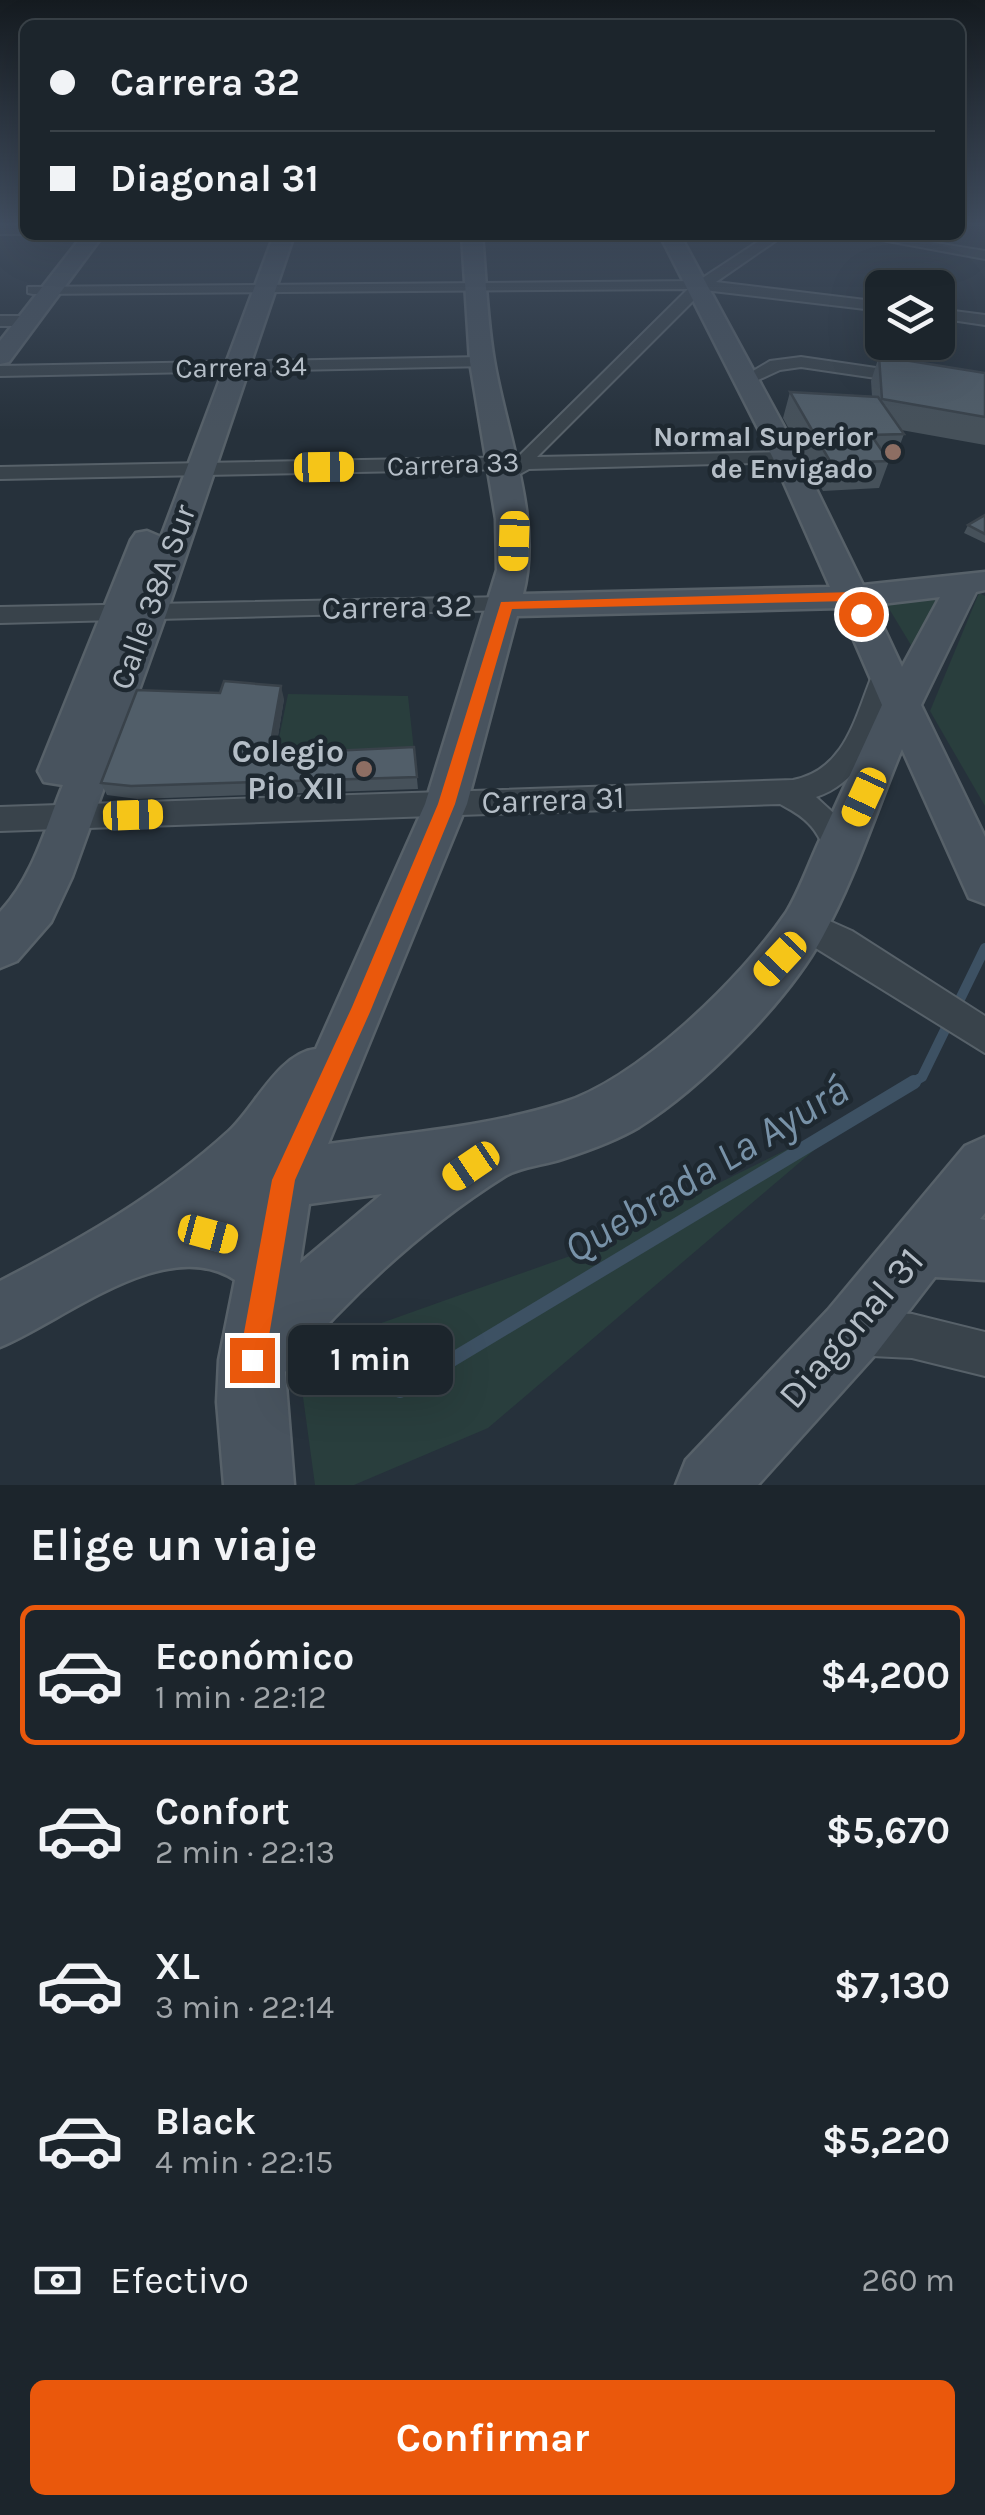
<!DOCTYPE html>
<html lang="es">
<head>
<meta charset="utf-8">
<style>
	:root { --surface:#1c252c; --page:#293138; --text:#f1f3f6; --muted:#a0a5a9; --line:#3a4248; --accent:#ea580c }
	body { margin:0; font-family:Karla,sans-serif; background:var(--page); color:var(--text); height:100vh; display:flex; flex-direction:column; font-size:38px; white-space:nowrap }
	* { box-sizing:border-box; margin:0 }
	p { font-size:32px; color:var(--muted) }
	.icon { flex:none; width:55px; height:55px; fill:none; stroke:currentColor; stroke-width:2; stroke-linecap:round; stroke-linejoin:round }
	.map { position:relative; height:1485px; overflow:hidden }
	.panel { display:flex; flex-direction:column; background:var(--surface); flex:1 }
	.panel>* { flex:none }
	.guide { position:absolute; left:20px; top:20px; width:945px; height:220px; border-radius:15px; box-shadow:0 10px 40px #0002,0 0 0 2px var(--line); display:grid; align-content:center; height:220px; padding:0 30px; background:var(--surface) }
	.fabs { position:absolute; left:865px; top:270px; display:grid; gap:20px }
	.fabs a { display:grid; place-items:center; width:90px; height:90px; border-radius:15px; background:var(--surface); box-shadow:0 10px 40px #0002,0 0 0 2px var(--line); font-size:50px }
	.end { position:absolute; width:45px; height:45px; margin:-22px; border:12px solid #ea580c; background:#fff; box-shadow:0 0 0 5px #fff }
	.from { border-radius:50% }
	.bubble { position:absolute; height:70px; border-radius:15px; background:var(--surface); box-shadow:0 10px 40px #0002,0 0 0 2px var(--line); font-size:32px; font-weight:700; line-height:70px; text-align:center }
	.car { position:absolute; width:30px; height:60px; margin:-30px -15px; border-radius:12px; box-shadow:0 0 8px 2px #0007; background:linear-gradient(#f5c518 24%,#345 0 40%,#f5c518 0 76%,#345 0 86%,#f5c518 0) }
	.guide b { display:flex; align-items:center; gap:35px; height:95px; font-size:38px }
	.guide b+b { border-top:2px solid var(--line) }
	.guide i { width:25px; height:25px; background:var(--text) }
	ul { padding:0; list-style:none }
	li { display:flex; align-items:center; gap:30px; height:140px; margin:0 20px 15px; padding:0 10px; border:5px solid transparent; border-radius:15px }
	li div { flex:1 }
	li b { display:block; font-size:38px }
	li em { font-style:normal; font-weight:700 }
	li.selected { border-color:var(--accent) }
	li>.icon { width:90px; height:90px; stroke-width:1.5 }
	h2 { padding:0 30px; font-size:45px; line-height:120px }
	.pay { display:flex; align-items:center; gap:25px; height:110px; padding:0 30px; font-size:38px }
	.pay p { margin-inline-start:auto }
	.cta { display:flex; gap:20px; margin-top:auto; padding:20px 30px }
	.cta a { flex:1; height:115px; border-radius:15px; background:var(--accent); color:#fff; font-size:40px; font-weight:700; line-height:115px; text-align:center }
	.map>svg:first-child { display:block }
</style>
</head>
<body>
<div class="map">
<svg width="985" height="1485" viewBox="0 0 985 1485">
	<rect width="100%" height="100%" fill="#26313b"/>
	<!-- green -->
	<g fill="#293e3d">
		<polygon points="979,593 985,596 985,806 930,711"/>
		<polygon points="954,594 920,660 882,597"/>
		<polygon points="288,694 408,696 415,760 273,767"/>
		<polygon points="853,1117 488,1428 354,1485 315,1485 297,1353 573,1255"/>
	</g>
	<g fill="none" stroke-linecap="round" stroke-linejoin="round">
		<!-- stream-far1 -->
		<polyline stroke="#3d5163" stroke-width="10" points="910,1084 922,1077 985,948"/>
		<!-- stream -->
		<polyline stroke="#3d5163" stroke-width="14" points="400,1391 914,1082"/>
		<defs>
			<g id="street">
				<rect x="0" y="226" width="25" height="8"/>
				<polygon points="768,235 784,235 716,282 882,302 882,311 704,290 537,457 787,452 797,458 794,462 529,469 520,474 511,469 0,479 0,467 518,457 688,289 33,294 28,293 28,287 698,281"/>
				<polygon points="855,235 886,235 985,251 985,259"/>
				<polygon points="938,309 985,315 985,325 938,318"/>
				<polygon points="0,316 27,316 35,321 27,326 0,326"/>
				<polygon points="482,357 490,362 488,366 0,376 0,366"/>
				<polygon points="801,357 985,384 985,394 801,367 780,370 747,385 738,380 770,361"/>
				<polygon points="506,597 518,605 514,610 0,623 0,607"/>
				<path d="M887,662L900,671C880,719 871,779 816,797L841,820L855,848L851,857C824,866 825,839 809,824C801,815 791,810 780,804L0,831V807L793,780C847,769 855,716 874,671Z"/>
				<polygon points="805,910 852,931 985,1016 985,1053 793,934 789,924 793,914"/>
				<polygon points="852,1311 912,1314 985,1332 985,1376 912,1358 852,1355 836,1349 830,1333 836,1317"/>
			</g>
			<g id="secondary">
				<polygon points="83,235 103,235 9,362 0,364 0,341"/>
				<path d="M274,235H294L167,612L72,877L51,922L17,961L0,968V912C33,877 45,829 63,785L44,782L38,771L131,540L136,533L147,531L161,537Z"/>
				<path d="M462,235H482C486,278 487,323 495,366C508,438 542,521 523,594L830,587L773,458L660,235H680L801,458L863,585L985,572V590L976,592L921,705L985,837V904L969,898L902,749C876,811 855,879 822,938C787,1002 701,1088 639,1127C617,1140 587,1151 562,1159C544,1165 520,1167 505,1176C422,1228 348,1298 285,1372L294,1485H224L217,1402L219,1360L235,1280C166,1234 65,1320 0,1347V1281C83,1238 160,1194 229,1131C255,1107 279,1053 316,1049L425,804L497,570L496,519L470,362ZM940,597L902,667L873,605ZM840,608L882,705C861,751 840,797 818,844C808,866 799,892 786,913C741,979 638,1079 562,1103C486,1127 406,1133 328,1144L467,804L517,616ZM382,1194L300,1263L309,1204Z"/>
				<polygon points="985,1137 985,1213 980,1219 985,1220 985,1280 935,1277 874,1356 758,1485 676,1485 686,1460 828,1310 965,1146"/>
			</g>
		</defs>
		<!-- street casing -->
		<use href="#street" stroke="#576169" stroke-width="4"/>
		<!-- secondary casing -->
		<use href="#secondary" stroke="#576169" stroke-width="5"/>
		<!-- street -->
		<use href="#street" fill="#39434b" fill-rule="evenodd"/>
		<!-- secondary -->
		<use href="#secondary" fill="#48535e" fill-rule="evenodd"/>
	</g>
	<!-- wall -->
	<g fill="#46515a">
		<polygon points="879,356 985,373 985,445 901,430 904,434 894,461 889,461 879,488 823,491 783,418 790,392 872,396 871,381"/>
		<polygon points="985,515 985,543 964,533 968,525"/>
		<polygon points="284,699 275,754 414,747 418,789 137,799 107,795 101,783"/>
	</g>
	<!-- shaded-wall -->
	<polygon fill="#39424a" points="281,686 284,699 273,767 269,754"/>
	<!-- building -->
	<g fill="#515e69" stroke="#39424a" stroke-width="2.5">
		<polygon points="879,356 985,373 985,417 882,399"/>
		<polygon points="790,392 878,397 904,434 871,435 889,461 831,463"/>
		<polygon points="985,515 985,534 968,525"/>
		<polygon points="224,681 281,686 269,754 414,747 417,777 131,786 101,783 137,690 220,693"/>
	</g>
	<!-- sky -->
	<linearGradient id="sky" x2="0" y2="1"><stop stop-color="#151b20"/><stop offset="0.52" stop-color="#414e60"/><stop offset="1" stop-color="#414e60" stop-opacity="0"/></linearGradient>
	<rect width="985" height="431" fill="url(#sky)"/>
	<!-- route -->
	<polygon fill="#ea580c" points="854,592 860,596 866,617 856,617 849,601 512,609 455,804 370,1012 295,1180 265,1360 261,1369 252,1373 243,1369 239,1360 272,1180 352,1007 438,804 501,602"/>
	<!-- markers -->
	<g fill="#8d6e63" stroke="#1e2830" stroke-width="4">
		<circle cx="893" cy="452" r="10"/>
		<circle cx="364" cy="769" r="10"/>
	</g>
	<g text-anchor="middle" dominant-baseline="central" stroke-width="9" stroke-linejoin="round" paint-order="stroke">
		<!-- far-street labels -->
		<g font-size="28" fill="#b5bec7" stroke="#1e2830">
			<text transform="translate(241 367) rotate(-1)">Carrera 34</text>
			<text transform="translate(453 464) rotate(-2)">Carrera 33</text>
		</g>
		<!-- far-poi labels -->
		<g font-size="28" font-weight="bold" fill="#b5bec7" stroke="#1e2830" text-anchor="end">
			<text x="873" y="436">Normal Superior<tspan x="873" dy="32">de Envigado</tspan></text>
		</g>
		<!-- street labels -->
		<g font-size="32" fill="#b5bec7" stroke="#1e2830">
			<text transform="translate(153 597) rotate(-70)">Calle 38A Sur</text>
			<text transform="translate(397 607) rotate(-1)">Carrera 32</text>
			<text transform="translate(553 800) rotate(-2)">Carrera 31</text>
		</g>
		<!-- poi labels -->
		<g font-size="32" font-weight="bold" fill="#b5bec7" stroke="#1e2830" text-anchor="end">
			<text x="344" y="751">Colegio<tspan x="344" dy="37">Pio XII</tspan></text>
		</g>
		<!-- near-street labels -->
		<g font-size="38" fill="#b5bec7" stroke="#1e2830">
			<text transform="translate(851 1328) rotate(-49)">Diagonal 31</text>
		</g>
		<!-- near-water labels -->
		<g font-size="42" font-style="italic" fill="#7892a8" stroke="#1e2830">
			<text transform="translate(706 1169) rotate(-31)">Quebrada La Ayurá</text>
		</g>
	</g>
</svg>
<div class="fabs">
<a><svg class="icon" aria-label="layers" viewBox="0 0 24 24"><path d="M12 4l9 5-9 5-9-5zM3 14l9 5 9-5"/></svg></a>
</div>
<i class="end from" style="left:861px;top:614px"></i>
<i class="end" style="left:252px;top:1360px"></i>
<div class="bubble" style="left:288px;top:1325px;width:165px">1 min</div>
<i class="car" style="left:324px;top:467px;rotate:89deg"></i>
<i class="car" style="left:514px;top:541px;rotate:182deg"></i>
<i class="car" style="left:864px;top:797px;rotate:205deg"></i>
<i class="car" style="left:133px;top:815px;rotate:88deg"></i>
<i class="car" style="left:780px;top:959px;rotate:223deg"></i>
<i class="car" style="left:471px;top:1166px;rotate:236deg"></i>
<i class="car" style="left:208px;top:1234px;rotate:105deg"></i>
<div class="guide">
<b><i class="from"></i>Carrera 32</b>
<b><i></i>Diagonal 31</b>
</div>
</div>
<section class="panel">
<h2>Elige un viaje</h2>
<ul>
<li class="selected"><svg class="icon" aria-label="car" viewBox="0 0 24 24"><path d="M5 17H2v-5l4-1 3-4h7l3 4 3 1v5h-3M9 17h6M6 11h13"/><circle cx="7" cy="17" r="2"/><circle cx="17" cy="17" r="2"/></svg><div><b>Económico</b><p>1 min · 22:12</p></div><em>$4,200</em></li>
<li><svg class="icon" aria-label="car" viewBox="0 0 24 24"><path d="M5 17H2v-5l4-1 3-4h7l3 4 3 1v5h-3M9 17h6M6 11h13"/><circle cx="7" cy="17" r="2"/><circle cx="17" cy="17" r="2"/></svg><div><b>Confort</b><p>2 min · 22:13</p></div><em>$5,670</em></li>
<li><svg class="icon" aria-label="car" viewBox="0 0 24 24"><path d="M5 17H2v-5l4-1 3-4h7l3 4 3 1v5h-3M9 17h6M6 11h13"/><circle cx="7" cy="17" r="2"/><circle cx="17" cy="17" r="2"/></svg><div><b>XL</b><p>3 min · 22:14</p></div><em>$7,130</em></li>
<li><svg class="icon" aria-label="car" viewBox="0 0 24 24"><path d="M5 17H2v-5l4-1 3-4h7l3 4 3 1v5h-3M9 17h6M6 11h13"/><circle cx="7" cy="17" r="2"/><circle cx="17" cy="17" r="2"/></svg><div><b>Black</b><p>4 min · 22:15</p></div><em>$5,220</em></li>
</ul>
<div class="pay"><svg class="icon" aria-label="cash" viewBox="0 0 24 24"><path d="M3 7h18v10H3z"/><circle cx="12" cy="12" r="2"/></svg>Efectivo<p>260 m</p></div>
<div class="cta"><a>Confirmar</a></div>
</section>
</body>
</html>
